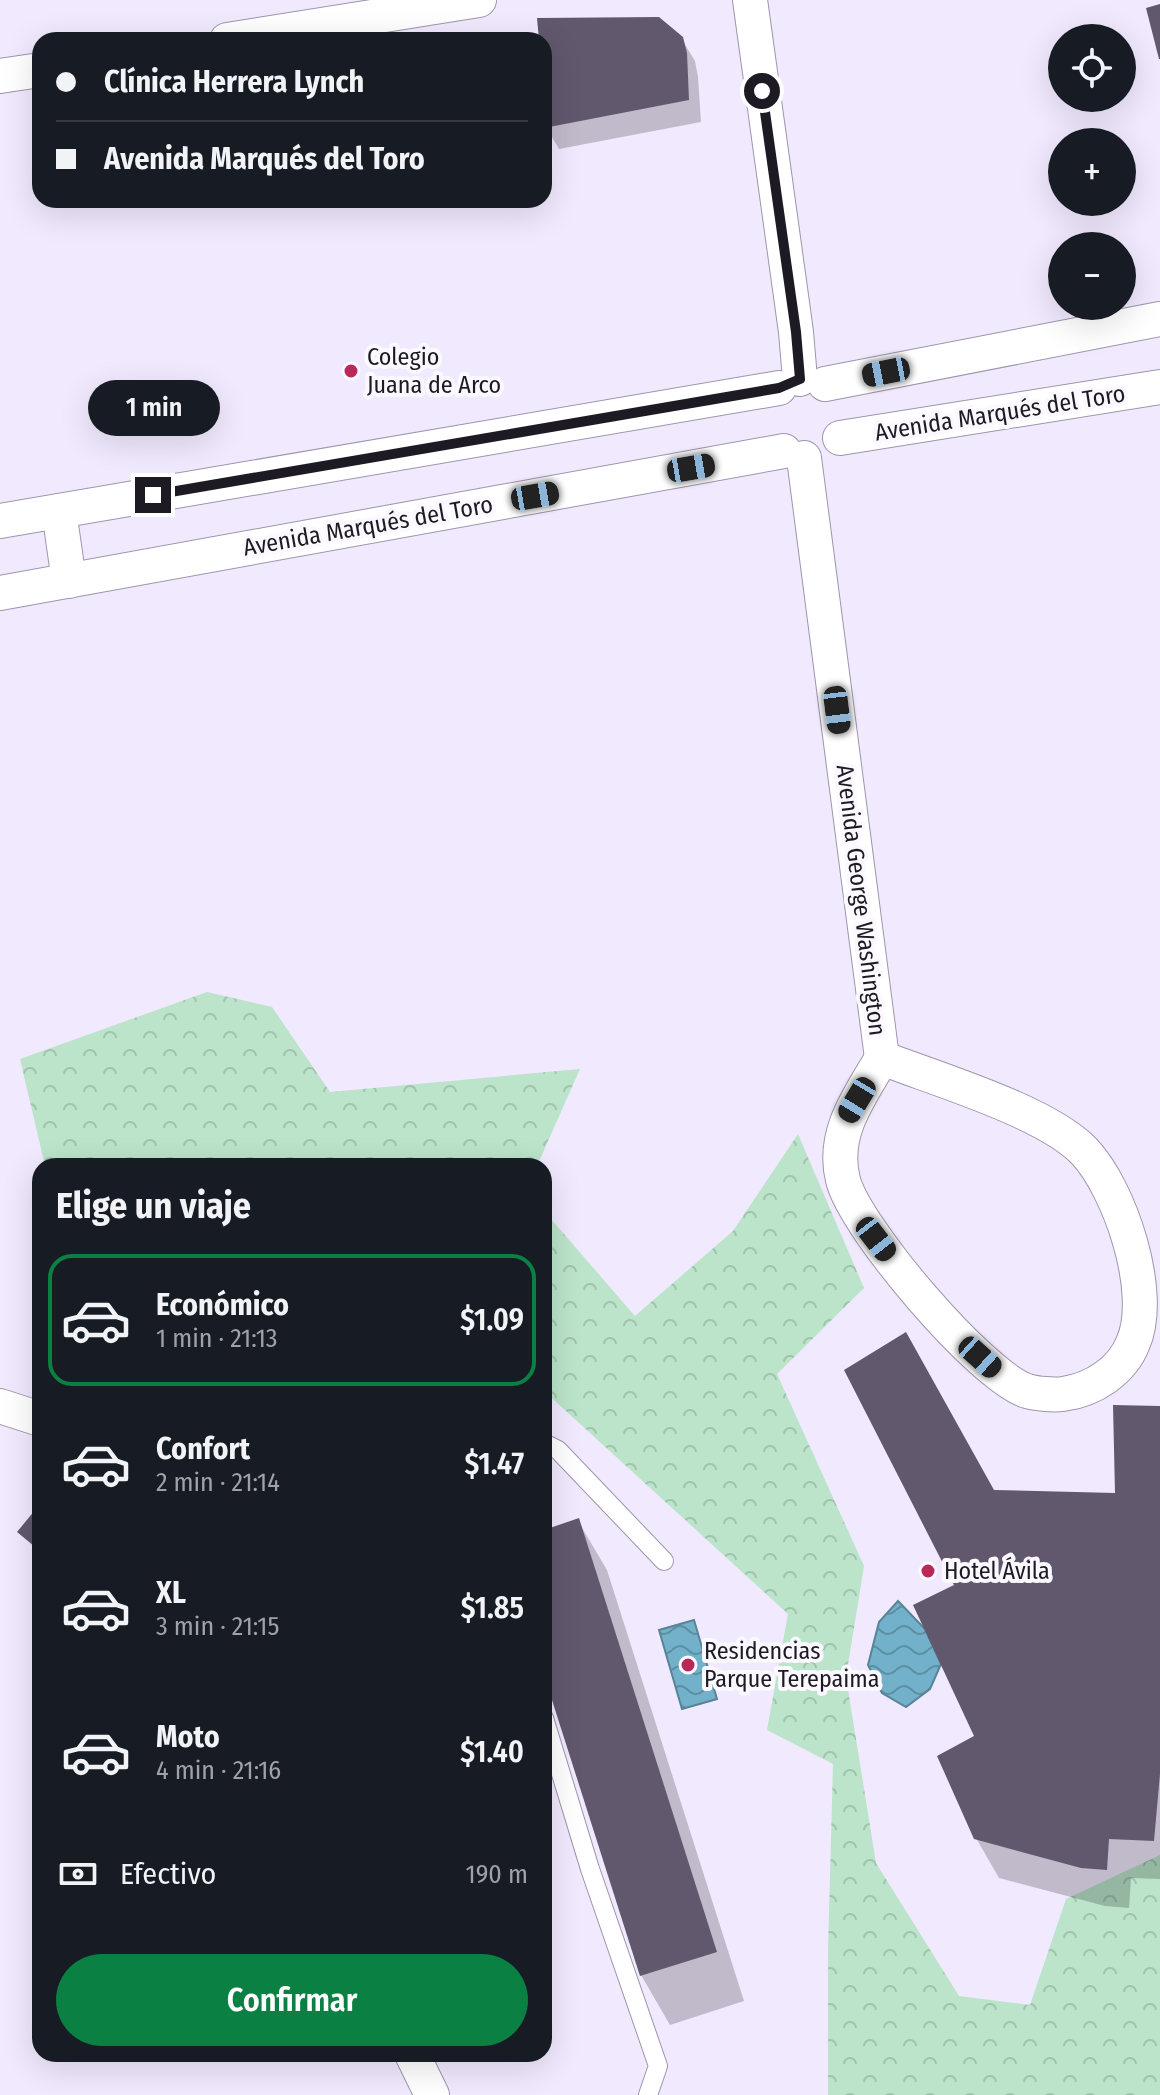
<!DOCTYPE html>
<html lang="es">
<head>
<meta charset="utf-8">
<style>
	:root { --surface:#171b24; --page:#20242c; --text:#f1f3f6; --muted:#9ea1a6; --line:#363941; --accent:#0b8043 }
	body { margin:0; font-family:"Fira Sans Condensed",sans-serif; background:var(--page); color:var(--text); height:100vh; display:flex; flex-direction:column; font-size:30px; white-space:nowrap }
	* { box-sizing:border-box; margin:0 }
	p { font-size:26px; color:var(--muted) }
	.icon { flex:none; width:44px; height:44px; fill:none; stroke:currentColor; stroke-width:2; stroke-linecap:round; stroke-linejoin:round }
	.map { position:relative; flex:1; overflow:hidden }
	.panel { position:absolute; left:32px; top:1158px; width:520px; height:904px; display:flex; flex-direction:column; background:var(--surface); border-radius:24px; box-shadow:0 8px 32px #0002 }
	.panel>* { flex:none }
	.guide { position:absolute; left:32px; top:32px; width:520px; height:176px; border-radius:24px; box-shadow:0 8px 32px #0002; display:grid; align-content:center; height:176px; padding:0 24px; background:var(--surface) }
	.buttons { position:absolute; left:1048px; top:24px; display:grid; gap:16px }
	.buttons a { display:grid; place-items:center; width:88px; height:88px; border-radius:50%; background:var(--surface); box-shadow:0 8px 32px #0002; font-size:40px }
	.end { position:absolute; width:36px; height:36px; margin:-18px; border:10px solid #1e1a23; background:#fff; box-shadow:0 0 0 4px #fff }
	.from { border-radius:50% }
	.bubble { position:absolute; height:56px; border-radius:28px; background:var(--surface); box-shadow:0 8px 32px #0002; font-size:26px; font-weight:600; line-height:56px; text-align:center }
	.car { position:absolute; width:24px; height:48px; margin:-24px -12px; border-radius:10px; box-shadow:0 0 6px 2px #0007; background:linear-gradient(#222 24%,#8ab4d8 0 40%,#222 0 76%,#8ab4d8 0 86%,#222 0) }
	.guide b { display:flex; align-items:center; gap:28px; height:76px; font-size:30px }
	.guide b+b { border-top:2px solid var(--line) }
	.guide i { width:20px; height:20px; background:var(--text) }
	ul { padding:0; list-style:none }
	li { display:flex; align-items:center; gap:24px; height:132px; margin:0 16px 12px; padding:0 8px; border:4px solid transparent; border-radius:24px }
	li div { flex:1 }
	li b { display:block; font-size:30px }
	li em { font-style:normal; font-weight:600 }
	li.selected { border-color:var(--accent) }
	li>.icon { width:72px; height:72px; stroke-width:1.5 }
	h2 { padding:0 24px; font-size:36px; line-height:96px }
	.pay { display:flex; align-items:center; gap:20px; height:88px; padding:0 24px; font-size:30px }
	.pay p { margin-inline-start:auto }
	.cta { display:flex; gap:16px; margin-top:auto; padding:16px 24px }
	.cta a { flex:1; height:92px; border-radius:48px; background:var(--accent); color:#fff; font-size:32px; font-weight:600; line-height:92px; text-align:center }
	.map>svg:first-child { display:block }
</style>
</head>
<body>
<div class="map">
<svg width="1160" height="2095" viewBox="0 0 1160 2095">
	<defs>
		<pattern id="forest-crowns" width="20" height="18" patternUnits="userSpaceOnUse" patternTransform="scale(2)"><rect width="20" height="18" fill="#bbe4ca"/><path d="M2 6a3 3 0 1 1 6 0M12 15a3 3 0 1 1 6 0" fill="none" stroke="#a0c3ad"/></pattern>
		<pattern id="water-waves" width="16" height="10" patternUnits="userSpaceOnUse" patternTransform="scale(2)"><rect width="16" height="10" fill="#72b1c9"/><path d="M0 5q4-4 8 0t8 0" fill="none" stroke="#5d8fa3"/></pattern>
	</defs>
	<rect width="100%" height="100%" fill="#f1e9fe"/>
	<!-- forest -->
	<g fill="url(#forest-crowns)">
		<polygon points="207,992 272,1007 330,1092 580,1069 537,1166 45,1166 20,1059"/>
		<polygon points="798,1134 864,1288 777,1374 864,1566 846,1677 876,1863 959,1996 1030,2005 1066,1899 1160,1855 1160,2095 828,2095 828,1950 833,1764 767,1730 788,1614 544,1391 544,1211 635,1316 733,1231"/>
	</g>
	<!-- water -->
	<g fill="url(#water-waves)" stroke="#598497" stroke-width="2">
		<polygon points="898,1601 925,1629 941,1664 930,1689 906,1707 882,1693 868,1665 879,1622"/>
		<polygon points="694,1620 717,1699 682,1709 659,1630"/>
	</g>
	<!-- shadow -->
	<g fill="#0003">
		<polygon points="681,38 695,61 698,77 701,122 559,149 546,127 544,40 541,40"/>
		<polygon points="1160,1408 1160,1879 1131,1878 1129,1908 1105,1906 999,1878 976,1838 976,1737 957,1586 993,1492 1117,1495"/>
		<polygon points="578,1521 607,1570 744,2001 670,2025 641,1975 544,1668 544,1532"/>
	</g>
	<!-- building -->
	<g fill="#61586e">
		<polygon points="1160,4 1160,59 1159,59 1146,8"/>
		<polygon points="659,17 683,37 687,53 689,100 544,128 544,40 539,40 537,18"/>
		<polygon points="906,1332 994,1490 1115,1493 1113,1405 1160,1406 1160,1774 1154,1841 1109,1839 1107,1870 1081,1868 974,1839 937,1756 974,1736 913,1605 954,1585 844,1370"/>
		<polygon points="40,1504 40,1551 17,1532"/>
		<polygon points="579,1518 717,1952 640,1976 544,1675 544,1530"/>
	</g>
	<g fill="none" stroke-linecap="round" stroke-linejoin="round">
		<defs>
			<g id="lane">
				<polyline points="544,1443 558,1450 664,1561"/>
				<polyline points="544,1718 590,1869 658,2066 648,2095"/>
			</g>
			<g id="street">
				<polyline points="750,0 796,332 800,379"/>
				<polyline points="227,40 479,0"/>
				<polyline points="0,76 40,70"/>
				<polyline points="825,384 1160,319"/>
				<polyline points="840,438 1160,387"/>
				<polyline points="804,458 882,1058"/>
				<polyline points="59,511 69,581"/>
				<polyline points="0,521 779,388"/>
				<polyline points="0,593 784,451"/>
				<path d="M882,1058C936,1079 1045,1111 1084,1151C1120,1189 1155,1293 1133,1343C1122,1371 1093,1390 1063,1394C1054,1395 1037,1394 1027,1391C981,1376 855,1228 843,1180C831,1133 860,1096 882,1058Z"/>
				<polyline points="0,1406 40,1419"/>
				<polyline points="412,2054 432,2095"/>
			</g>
		</defs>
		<!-- lane casing -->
		<use href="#lane" stroke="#9e95ad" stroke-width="20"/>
		<!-- street casing -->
		<use href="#street" stroke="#9e95ad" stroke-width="36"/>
		<!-- lane -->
		<use href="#lane" stroke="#fff" stroke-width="18"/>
		<!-- street -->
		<use href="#street" stroke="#fff" stroke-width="34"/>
	</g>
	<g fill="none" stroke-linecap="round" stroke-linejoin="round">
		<!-- route -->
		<polyline stroke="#1e1a23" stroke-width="10" points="153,495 779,388 800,379 796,332 762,91"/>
	</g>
	<!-- markers -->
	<g fill="#b8295a" stroke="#fbf9ff" stroke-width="3">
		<circle cx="351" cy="371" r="8"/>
		<circle cx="928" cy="1571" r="8"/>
		<circle cx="688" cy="1665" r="8"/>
	</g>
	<g text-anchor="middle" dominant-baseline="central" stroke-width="8" stroke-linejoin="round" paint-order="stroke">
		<!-- poi labels -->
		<g font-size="24" fill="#1e1a23" stroke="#fbf9ff" text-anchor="start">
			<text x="367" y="357">Colegio<tspan x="367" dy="28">Juana de Arco</tspan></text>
			<text x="944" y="1571">Hotel Ávila</text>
			<text x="704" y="1651">Residencias<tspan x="704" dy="28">Parque Terepaima</tspan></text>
		</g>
		<!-- street labels -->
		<g font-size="24" fill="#1e1a23" stroke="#fbf9ff">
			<text transform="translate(1000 413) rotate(-9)">Avenida Marqués del Toro</text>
			<text transform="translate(368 526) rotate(-10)">Avenida Marqués del Toro</text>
			<text transform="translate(861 900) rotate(83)">Avenida George Washington</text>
		</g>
	</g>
</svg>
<div class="buttons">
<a><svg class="icon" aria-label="locate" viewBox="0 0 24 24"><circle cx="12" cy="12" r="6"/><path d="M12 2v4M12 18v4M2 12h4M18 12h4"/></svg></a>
<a>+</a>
<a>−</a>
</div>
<i class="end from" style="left:762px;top:91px"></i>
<i class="end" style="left:153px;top:495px"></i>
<div class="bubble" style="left:88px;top:380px;width:132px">1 min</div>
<i class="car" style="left:886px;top:372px;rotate:259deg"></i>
<i class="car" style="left:691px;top:468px;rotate:80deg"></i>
<i class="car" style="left:535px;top:496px;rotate:80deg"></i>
<i class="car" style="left:837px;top:710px;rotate:173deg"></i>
<i class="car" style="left:857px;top:1100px;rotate:211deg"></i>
<i class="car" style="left:876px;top:1239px;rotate:142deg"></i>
<i class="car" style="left:980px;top:1357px;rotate:132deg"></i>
<div class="guide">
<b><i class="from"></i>Clínica Herrera Lynch</b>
<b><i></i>Avenida Marqués del Toro</b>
</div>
<section class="panel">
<h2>Elige un viaje</h2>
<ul>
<li class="selected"><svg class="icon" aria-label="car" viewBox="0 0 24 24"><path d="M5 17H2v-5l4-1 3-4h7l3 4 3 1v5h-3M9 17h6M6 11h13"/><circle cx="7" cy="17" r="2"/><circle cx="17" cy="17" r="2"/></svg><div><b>Económico</b><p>1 min · 21:13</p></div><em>$1.09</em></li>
<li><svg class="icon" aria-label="car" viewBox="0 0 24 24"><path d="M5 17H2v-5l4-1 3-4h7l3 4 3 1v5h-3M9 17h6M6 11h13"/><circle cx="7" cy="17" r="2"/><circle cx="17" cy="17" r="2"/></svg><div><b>Confort</b><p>2 min · 21:14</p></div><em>$1.47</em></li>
<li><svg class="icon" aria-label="car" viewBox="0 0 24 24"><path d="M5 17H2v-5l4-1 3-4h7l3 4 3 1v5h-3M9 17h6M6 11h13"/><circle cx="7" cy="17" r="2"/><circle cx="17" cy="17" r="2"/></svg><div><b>XL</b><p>3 min · 21:15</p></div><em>$1.85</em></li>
<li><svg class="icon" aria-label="car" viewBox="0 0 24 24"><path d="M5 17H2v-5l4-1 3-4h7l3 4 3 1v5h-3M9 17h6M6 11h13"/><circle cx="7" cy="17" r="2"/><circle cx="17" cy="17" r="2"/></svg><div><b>Moto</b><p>4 min · 21:16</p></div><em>$1.40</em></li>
</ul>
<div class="pay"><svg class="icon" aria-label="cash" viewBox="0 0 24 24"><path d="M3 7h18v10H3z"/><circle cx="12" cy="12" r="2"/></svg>Efectivo<p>190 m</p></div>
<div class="cta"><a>Confirmar</a></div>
</section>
</div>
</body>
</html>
